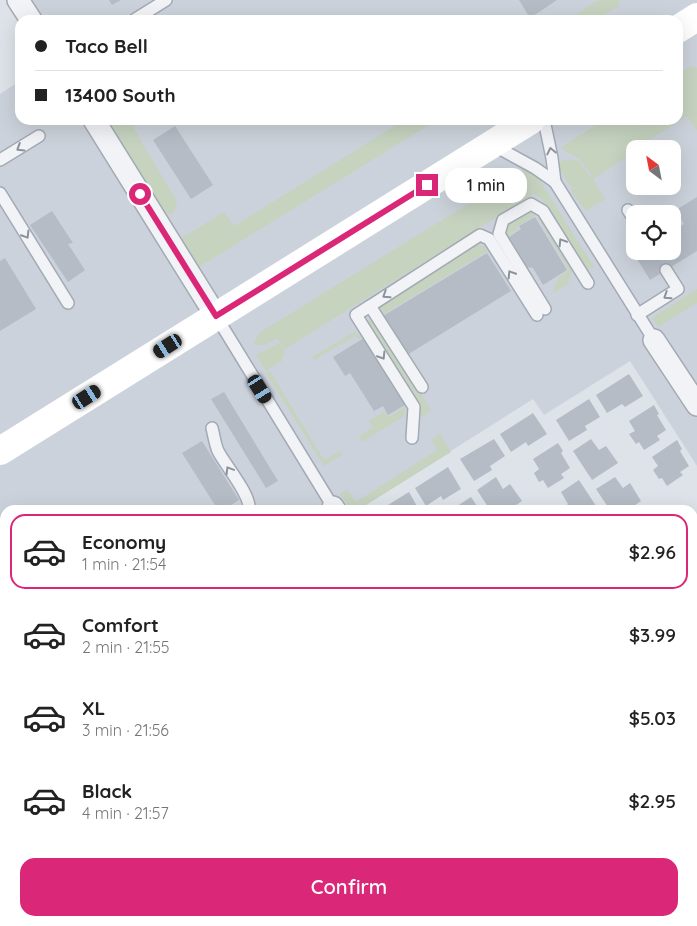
<!DOCTYPE html>
<html lang="en">
<head>
<meta charset="utf-8">
<style>
	:root { --surface:#fff; --page:#f2f2f2; --text:#222; --muted:#767676; --line:#e0e0e0; --accent:#db2777 }
	body { margin:0; font-family:Quicksand,sans-serif; background:var(--page); color:var(--text); height:100vh; display:flex; flex-direction:column; font-size:19px; white-space:nowrap }
	* { box-sizing:border-box; margin:0 }
	p { font-size:16px; color:var(--muted) }
	.icon { flex:none; width:28px; height:28px; fill:none; stroke:currentColor; stroke-width:2; stroke-linecap:round; stroke-linejoin:round }
	.map { position:relative; flex:1; overflow:hidden }
	.side { position:absolute; left:0px; top:505px; width:698px; height:421px; display:flex; flex-direction:column; background:var(--surface); border-radius:15px 15px 0 0; box-shadow:0 5px 20px #0002 }
	.side>* { flex:none }
	.hud { position:absolute; left:15px; top:15px; width:668px; height:110px; border-radius:15px; box-shadow:0 5px 20px #0002; display:grid; align-content:center; height:110px; padding:0 20px; background:var(--surface) }
	.needle { width:32px; rotate:328deg }
	.fabs { position:absolute; left:626px; top:140px; display:grid; gap:10px }
	.fabs a { display:grid; place-items:center; width:55px; height:55px; border-radius:10px; background:var(--surface); box-shadow:0 5px 20px #0002; font-size:25px }
	.end { position:absolute; width:22px; height:22px; margin:-11px; border:6px solid #db2777; background:#fff; box-shadow:0 0 0 2px #fff }
	.from { border-radius:50% }
	.bubble { position:absolute; height:35px; border-radius:15px; background:var(--surface); box-shadow:0 5px 20px #0002; font-size:16px; font-weight:600; line-height:35px; text-align:center }
	.car { position:absolute; width:15px; height:30px; margin:-15px -8px; border-radius:6px; box-shadow:0 0 4px 1px #0007; background:linear-gradient(#222 24%,#8ab4d8 0 40%,#222 0 76%,#8ab4d8 0 86%,#222 0) }
	.hud b { display:flex; align-items:center; gap:18px; height:48px; font-size:19px }
	.hud b+b { border-top:1px solid var(--line) }
	.hud i { width:12px; height:12px; background:var(--text) }
	ul { padding:9px 0 0; list-style:none }
	li { display:flex; align-items:center; gap:15px; height:75px; margin:0 10px 8px; padding:0 10px; border:2px solid transparent; border-radius:15px }
	li div { flex:1 }
	li b { display:block; font-size:19px }
	li em { font-style:normal; font-weight:600 }
	li.active { border-color:var(--accent) }
	li>.icon { width:45px; height:45px; stroke-width:1.5 }
	.cta { display:flex; gap:10px; margin-top:auto; padding:10px 20px }
	.cta a { flex:1; height:58px; border-radius:15px; background:var(--accent); color:#fff; font-size:20px; font-weight:600; line-height:58px; text-align:center }
	.map>svg:first-child { display:block }
</style>
</head>
<body>
<div class="map">
<svg width="697" height="926" viewBox="0 0 697 926">
	<rect width="100%" height="100%" fill="#dee3e9"/>
	<!-- built -->
	<path fill="#ccd2db" fill-rule="evenodd" d="M26,0H697V466L630,361L544,415L533,399L358,510H350L343,499L324,510H5V844L0,836V94L20,81V120H678V20H39ZM635,149H672V186H635ZM635,214H672V251H635Z"/>
	<!-- green -->
	<g fill="#c5d3bf">
		<polygon points="598,0 620,0 619,6 596,20 567,20"/>
		<polygon points="691,66 697,68 697,131 687,116 635,149 635,151 593,179 605,199 586,211 571,191 581,184 572,189 557,164 562,160 578,160 591,178 593,177 579,159 560,148 604,120 678,120 678,74"/>
		<polygon points="107,120 129,120 177,202 173,214 166,214"/>
		<polygon points="404,120 437,120 199,267 180,239 224,212 234,226"/>
		<polygon points="523,170 535,173 594,267 586,271 541,198 533,194 285,349 277,338 264,345 253,345 259,333"/>
		<polygon points="529,211 538,214 516,227 518,229 506,237 506,225 514,216"/>
		<polygon points="541,216 573,267 568,284 553,293 558,278 569,270 538,218"/>
		<polygon points="472,244 484,246 488,251 382,315 380,305"/>
		<polygon points="697,289 697,303 658,327 652,318"/>
		<polygon points="375,319 431,410 422,418 420,407 366,321"/>
		<polygon points="354,332 363,337 360,339 355,336 314,360 312,357"/>
		<polygon points="279,343 285,351 282,361 266,371 256,355"/>
		<polygon points="270,371 324,460 340,451 342,455 324,466 266,373"/>
		<polygon points="406,406 404,416 362,442 359,436 373,427 369,421 385,411 389,417"/>
		<polygon points="440,434 451,452 358,510 350,510 340,494 347,489 356,502 437,450 431,440"/>
		<polygon points="693,601 697,601 697,825 692,825"/>
		<polygon points="0,917 5,921 349,921 339,926 0,926"/>
	</g>
	<g fill="none" stroke-linecap="round" stroke-linejoin="round">
		<!-- stream -->
		<g stroke="#97b3cb" stroke-width="5.5">
			<polyline points="692,655 697,654"/>
			<polyline points="95,926 101,921"/>
		</g>
	</g>
	<!-- building -->
	<g fill="#b5bcc6">
		<polygon points="109,0 121,0 112,5"/>
		<polygon points="519,0 557,0 530,18"/>
		<polygon points="175,126 213,185 191,199 153,140"/>
		<polygon points="697,197 697,251 650,280 634,254 639,251 672,251 672,231 684,224 676,210"/>
		<polygon points="52,211 73,243 68,244 85,270 68,282 30,225"/>
		<polygon points="535,217 567,270 543,285 533,268 527,267 509,237 521,229 519,226"/>
		<polygon points="487,253 511,291 407,355 383,316"/>
		<polygon points="5,258 36,309 0,331 0,261"/>
		<polygon points="364,338 405,405 388,415 383,406 374,411 350,373 345,376 333,357"/>
		<polygon points="629,374 643,396 625,407 622,404 607,413 596,395"/>
		<polygon points="224,392 278,481 266,488 211,399"/>
		<polygon points="589,399 600,417 585,426 587,430 569,441 556,420"/>
		<polygon points="654,405 659,414 657,415 666,430 657,436 660,440 644,450 639,442 636,444 629,434 635,431 629,421"/>
		<polygon points="533,413 547,434 528,446 526,442 511,452 500,434"/>
		<polygon points="494,439 505,456 490,466 492,470 474,481 460,459"/>
		<polygon points="591,439 599,450 606,446 618,463 592,480 573,451"/>
		<polygon points="677,440 682,449 680,451 689,466 680,472 683,475 667,486 662,478 659,479 653,470 658,466 652,457"/>
		<polygon points="202,441 239,500 223,510 218,510 182,453"/>
		<polygon points="558,443 563,451 561,453 570,468 561,474 564,478 548,488 543,480 539,482 534,473 539,469 533,459"/>
		<polygon points="448,467 461,489 443,500 441,496 426,506 415,488"/>
		<polygon points="496,477 503,489 510,484 522,501 509,510 490,510 477,490"/>
		<polygon points="615,477 623,488 630,483 641,501 628,510 610,510 596,489"/>
		<polygon points="579,480 598,509 562,510 568,504 561,492"/>
		<polygon points="409,492 418,508 380,510"/>
		<polygon points="471,497 477,506 474,507 476,510 451,510"/>
		<polygon points="5,622 5,645 0,637 0,625"/>
		<polygon points="0,678 5,686 5,734 0,726"/>
		<polygon points="0,771 5,779 5,826 0,818"/>
		<polygon points="427,921 478,921 480,926 426,926 424,922"/>
		<polygon points="501,921 549,921 549,923 539,926 502,926"/>
	</g>
	<g fill="none" stroke-linecap="round" stroke-linejoin="round">
		<defs>
			<g id="lane">
				<polyline points="134,20 166,0"/>
				<polyline points="544,120 552,158 555,182"/>
				<polyline points="493,145 535,168 555,182 654,340"/>
				<polyline points="0,160 39,136"/>
				<polyline points="0,193 68,303"/>
				<polyline points="628,210 635,221"/>
				<polyline points="370,306 356,315 414,407 412,438"/>
				<polyline points="545,309 499,234 503,220 531,204 543,211 588,283"/>
				<polyline points="637,315 678,289 666,270"/>
				<polyline points="216,316 333,507"/>
				<polyline points="422,387 370,306 480,235 489,239 537,315"/>
				<path d="M212,428C214,436 215,444 218,451C225,465 252,496 249,510"/>
			</g>
			<g id="street">
				<polyline points="18,0 31,20"/>
				<polyline points="94,120 216,316"/>
				<polyline points="654,340 697,405"/>
				<polyline points="333,507 335,510"/>
				<polyline points="692,536 697,536"/>
			</g>
		</defs>
		<!-- lane casing -->
		<use href="#lane" stroke="#a3aab3" stroke-width="14"/>
		<!-- street casing -->
		<use href="#street" stroke="#a3aab3" stroke-width="24"/>
		<!-- lane -->
		<use href="#lane" stroke="#f1f3f7" stroke-width="11"/>
		<!-- street -->
		<use href="#street" stroke="#f1f3f7" stroke-width="21"/>
		<!-- secondary -->
		<g stroke="#fff" stroke-width="28">
			<polyline points="678,29 697,17"/>
			<polyline points="0,451 531,120"/>
			<polyline points="0,898 5,906"/>
			<polyline points="15,921 18,926"/>
		</g>
	</g>
	<!-- one-way arrows -->
	<defs><path id="oneway-chevron" d="M-2-3.5L2.5 0L-2 3.5" fill="none" stroke-width="1.6" stroke-linecap="round" stroke-linejoin="round" transform="scale(1.25)"/></defs>
	<g stroke="#8c929c">
		<use href="#oneway-chevron" transform="translate(20 148) rotate(148)"/>
		<use href="#oneway-chevron" transform="translate(551 151) rotate(-102)"/>
		<use href="#oneway-chevron" transform="translate(26 235) rotate(58)"/>
		<use href="#oneway-chevron" transform="translate(562 242) rotate(-122)"/>
		<use href="#oneway-chevron" transform="translate(511 274) rotate(-122)"/>
		<use href="#oneway-chevron" transform="translate(386 295) rotate(147)"/>
		<use href="#oneway-chevron" transform="translate(667 296) rotate(147)"/>
		<use href="#oneway-chevron" transform="translate(382 356) rotate(58)"/>
		<use href="#oneway-chevron" transform="translate(229 470) rotate(-121)"/>
	</g>
	<g fill="none" stroke-linecap="round" stroke-linejoin="round">
		<!-- route -->
		<polyline stroke="#db2777" stroke-width="6" points="140,194 216,316 427,185"/>
	</g>
</svg>
<div class="fabs">
<a><svg class="needle" viewBox="-14 -14 28 28"><path d="M0-13l5 13h-10z" fill="#e53935"/><path d="M0 13l5-13h-10z" fill="#767676"/></svg></a>
<a><svg class="icon" aria-label="locate" viewBox="0 0 24 24"><circle cx="12" cy="12" r="6"/><path d="M12 2v4M12 18v4M2 12h4M18 12h4"/></svg></a>
</div>
<i class="end from" style="left:140px;top:194px"></i>
<i class="end" style="left:427px;top:185px"></i>
<div class="bubble" style="left:445px;top:168px;width:82px">1 min</div>
<i class="car" style="left:168px;top:346px;rotate:238deg"></i>
<i class="car" style="left:260px;top:389px;rotate:148deg"></i>
<i class="car" style="left:87px;top:397px;rotate:58deg"></i>
<div class="hud">
<b><i class="from"></i>Taco Bell</b>
<b><i></i>13400 South</b>
</div>
<section class="side">
<ul>
<li class="active"><svg class="icon" aria-label="car" viewBox="0 0 24 24"><path d="M5 17H2v-5l4-1 3-4h7l3 4 3 1v5h-3M9 17h6M6 11h13"/><circle cx="7" cy="17" r="2"/><circle cx="17" cy="17" r="2"/></svg><div><b>Economy</b><p>1 min · 21:54</p></div><em>$2.96</em></li>
<li><svg class="icon" aria-label="car" viewBox="0 0 24 24"><path d="M5 17H2v-5l4-1 3-4h7l3 4 3 1v5h-3M9 17h6M6 11h13"/><circle cx="7" cy="17" r="2"/><circle cx="17" cy="17" r="2"/></svg><div><b>Comfort</b><p>2 min · 21:55</p></div><em>$3.99</em></li>
<li><svg class="icon" aria-label="car" viewBox="0 0 24 24"><path d="M5 17H2v-5l4-1 3-4h7l3 4 3 1v5h-3M9 17h6M6 11h13"/><circle cx="7" cy="17" r="2"/><circle cx="17" cy="17" r="2"/></svg><div><b>XL</b><p>3 min · 21:56</p></div><em>$5.03</em></li>
<li><svg class="icon" aria-label="car" viewBox="0 0 24 24"><path d="M5 17H2v-5l4-1 3-4h7l3 4 3 1v5h-3M9 17h6M6 11h13"/><circle cx="7" cy="17" r="2"/><circle cx="17" cy="17" r="2"/></svg><div><b>Black</b><p>4 min · 21:57</p></div><em>$2.95</em></li>
</ul>
<div class="cta"><a>Confirm</a></div>
</section>
</div>
</body>
</html>
